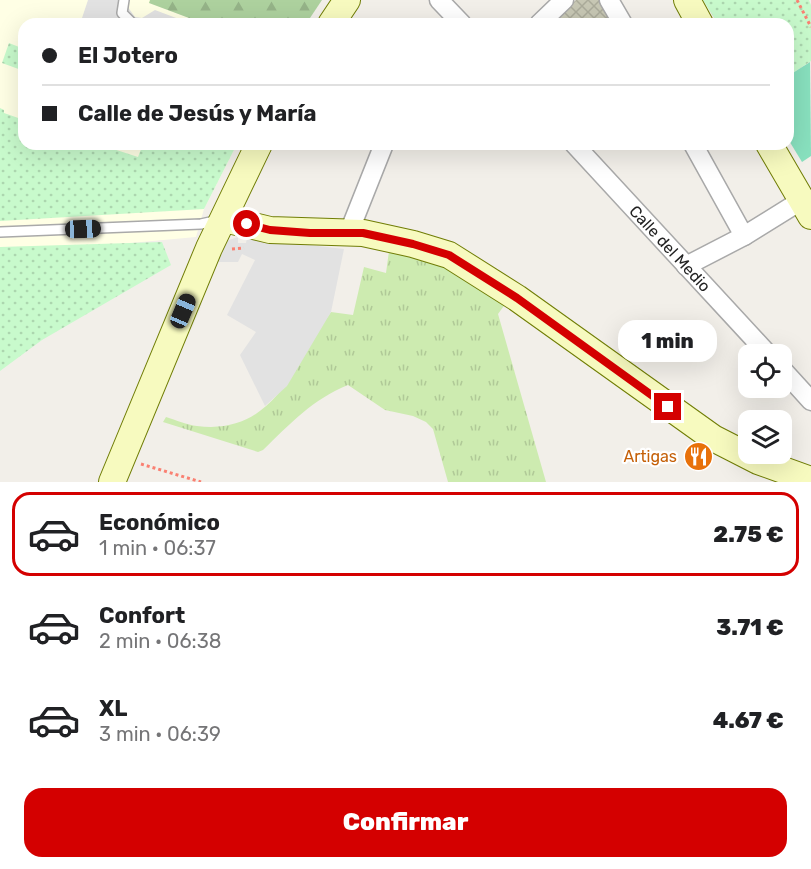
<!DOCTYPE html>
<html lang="es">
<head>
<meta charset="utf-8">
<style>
	:root { --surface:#fff; --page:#f6f6f6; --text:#202124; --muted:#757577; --line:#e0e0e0; --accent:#d40000 }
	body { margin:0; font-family:Rubik,sans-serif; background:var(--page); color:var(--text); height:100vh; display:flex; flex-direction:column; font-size:22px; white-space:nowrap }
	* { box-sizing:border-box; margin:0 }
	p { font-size:20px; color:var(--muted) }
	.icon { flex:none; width:33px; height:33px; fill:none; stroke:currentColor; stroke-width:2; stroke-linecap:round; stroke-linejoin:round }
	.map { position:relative; height:482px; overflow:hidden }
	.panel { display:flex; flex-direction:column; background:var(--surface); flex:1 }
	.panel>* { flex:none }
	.hud { position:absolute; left:18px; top:18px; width:776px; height:132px; border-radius:18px; box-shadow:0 6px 24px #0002; display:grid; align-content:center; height:132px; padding:0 24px; background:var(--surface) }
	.fabs { position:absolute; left:738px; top:344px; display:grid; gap:12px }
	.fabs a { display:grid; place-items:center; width:54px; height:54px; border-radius:12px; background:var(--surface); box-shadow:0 6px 24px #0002; font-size:30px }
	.end { position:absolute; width:27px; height:27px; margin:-14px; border:8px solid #d40000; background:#fff; box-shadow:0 0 0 3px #fff }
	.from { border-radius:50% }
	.bubble { position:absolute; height:42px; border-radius:18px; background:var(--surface); box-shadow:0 6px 24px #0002; font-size:20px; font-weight:800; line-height:42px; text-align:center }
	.car { position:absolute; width:18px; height:36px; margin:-18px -9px; border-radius:8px; box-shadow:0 0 4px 2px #0007; background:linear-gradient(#222 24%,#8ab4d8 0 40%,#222 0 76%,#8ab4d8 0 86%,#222 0) }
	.hud b { display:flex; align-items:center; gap:21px; height:57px; font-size:22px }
	.hud b+b { border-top:2px solid var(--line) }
	.hud i { width:15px; height:15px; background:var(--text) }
	ul { padding:10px 0 0; list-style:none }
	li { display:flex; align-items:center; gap:18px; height:84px; margin:0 12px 9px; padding:0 12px; border:3px solid transparent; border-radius:18px }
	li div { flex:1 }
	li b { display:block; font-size:22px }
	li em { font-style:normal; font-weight:800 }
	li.active { border-color:var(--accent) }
	li>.icon { width:54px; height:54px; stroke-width:1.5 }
	.action { display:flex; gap:12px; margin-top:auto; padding:12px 24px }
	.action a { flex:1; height:69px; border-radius:18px; background:var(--accent); color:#fff; font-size:24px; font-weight:800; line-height:69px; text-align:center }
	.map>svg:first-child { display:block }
</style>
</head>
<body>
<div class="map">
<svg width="811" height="482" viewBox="0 0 811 482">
	<defs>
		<pattern id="construction-cross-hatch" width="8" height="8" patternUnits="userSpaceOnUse" patternTransform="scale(1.5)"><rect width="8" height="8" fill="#c7c7b4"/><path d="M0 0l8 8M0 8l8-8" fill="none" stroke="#abab9a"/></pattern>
		<pattern id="grass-tufts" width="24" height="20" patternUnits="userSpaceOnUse" patternTransform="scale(1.5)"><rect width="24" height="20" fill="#cdebb0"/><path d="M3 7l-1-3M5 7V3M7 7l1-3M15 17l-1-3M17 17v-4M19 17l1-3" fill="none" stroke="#b0c997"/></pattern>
		<pattern id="forest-firs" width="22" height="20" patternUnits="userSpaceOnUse" patternTransform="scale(1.5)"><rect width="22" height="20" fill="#add19e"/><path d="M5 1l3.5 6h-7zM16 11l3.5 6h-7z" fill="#95b388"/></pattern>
		<pattern id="park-dots" width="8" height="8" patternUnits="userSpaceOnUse" patternTransform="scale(1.5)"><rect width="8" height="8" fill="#c8facc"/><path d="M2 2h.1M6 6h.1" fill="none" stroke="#acd6af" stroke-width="1.8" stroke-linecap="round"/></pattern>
	</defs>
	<rect width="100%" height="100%" fill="#f2efe9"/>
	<!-- education -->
	<polygon fill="#ffffe5" points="0,0 150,0 150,3 205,24 24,24 24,144 237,144 204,209 196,237 98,246 0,247"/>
	<!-- construction -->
	<polygon fill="url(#construction-cross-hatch)" points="576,0 600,0 614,24 550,24"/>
	<!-- grass -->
	<path fill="url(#grass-tufts)" d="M389,251L431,259L506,303L498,314L546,482H448L433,429L426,422L413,416L385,410L348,385C313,399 290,424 263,450L258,452L163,422L166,417C176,420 187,425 197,426C275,436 295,363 331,312L353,315L364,267L386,273Z"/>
	<!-- forest -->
	<polygon fill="url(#forest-firs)" points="150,0 322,0 306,24 205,24 149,3"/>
	<!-- park -->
	<g fill="url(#park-dots)">
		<polygon points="703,0 809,0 811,5 811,61 788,76 788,24 718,24"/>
		<polygon points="9,43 24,49 24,71 2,63"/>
		<polygon points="0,108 4,110 4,113 24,120 24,144 98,144 138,157 143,144 237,144 204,209 0,221"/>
		<polygon points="162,242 171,265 42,340 0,371 0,247"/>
	</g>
	<!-- pitch -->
	<polygon fill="#88e0be" points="810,62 811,156 802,162 788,139 788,76"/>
	<!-- parking -->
	<g fill="#e2e2e2">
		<polygon points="88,0 129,0 127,6 135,17 142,18 155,10 192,24 80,24"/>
		<polygon points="238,237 238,243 246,243 247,238 344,249 331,312 287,386 265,406 240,355 256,332 227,315 255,260 242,254 238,262 213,262 226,241"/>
	</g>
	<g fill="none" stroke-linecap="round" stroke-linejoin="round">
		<defs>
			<g id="lane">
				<polyline points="124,0 122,13 133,24"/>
				<polyline points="0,232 201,224 219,220"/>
			</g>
			<g id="street">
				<polyline points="439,0 462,24"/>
				<polyline points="609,0 623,24"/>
				<polyline points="539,24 564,0"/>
				<path id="s1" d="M574,144L768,354"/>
				<polyline points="693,144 744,236"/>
				<polyline points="349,232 384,144"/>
				<polyline points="686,266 744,236 802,200"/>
				<polyline points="782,369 811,401"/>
			</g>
			<g id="secondary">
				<polyline points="687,0 700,24"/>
				<polyline points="331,24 347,0"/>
				<polyline points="769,144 811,216"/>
				<polyline points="224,219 270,230 363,233 413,244 449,255 517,298 713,438 758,461 811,480"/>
				<polyline points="112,482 209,248 259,144"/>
			</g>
		</defs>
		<!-- lane casing -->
		<use href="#lane" stroke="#a9a9a9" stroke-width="12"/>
		<!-- street casing -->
		<use href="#street" stroke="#a9a9a9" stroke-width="21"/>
		<!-- secondary casing -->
		<use href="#secondary" stroke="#707d05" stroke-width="28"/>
		<!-- path -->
		<g stroke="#fa8072" stroke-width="3" stroke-dasharray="3 3" stroke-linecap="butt">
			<polyline points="797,0 811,27"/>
			<polyline points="232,249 244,248"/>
			<polyline points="141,464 201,482"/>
		</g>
		<!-- lane -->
		<use href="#lane" stroke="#fff" stroke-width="9"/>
		<!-- street -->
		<use href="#street" stroke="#fff" stroke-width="18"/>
		<!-- secondary -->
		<use href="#secondary" stroke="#f7fabf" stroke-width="26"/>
	</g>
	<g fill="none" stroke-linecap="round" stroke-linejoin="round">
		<!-- route -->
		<polyline stroke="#d40000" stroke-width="8" points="247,224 270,230 310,233 363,233 413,244 449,255 517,298 668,407"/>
	</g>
	<!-- icons -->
	<defs>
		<symbol id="restaurant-disc" viewBox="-11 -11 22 22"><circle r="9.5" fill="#e8710a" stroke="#fff"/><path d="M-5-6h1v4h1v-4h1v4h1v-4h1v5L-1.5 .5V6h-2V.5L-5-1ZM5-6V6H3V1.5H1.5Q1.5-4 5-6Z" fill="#fff"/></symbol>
	</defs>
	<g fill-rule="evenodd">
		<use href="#restaurant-disc" x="682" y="440" width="33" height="33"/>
	</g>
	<g text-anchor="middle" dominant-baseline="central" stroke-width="4.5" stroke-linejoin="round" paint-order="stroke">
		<!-- street labels -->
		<g font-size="16" fill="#222" stroke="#fff">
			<text stroke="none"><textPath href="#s1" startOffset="142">Calle del Medio</textPath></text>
		</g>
		<!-- food labels -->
		<g font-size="16" fill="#c56008" stroke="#fff" text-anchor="end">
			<text x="677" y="456">Artigas</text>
		</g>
	</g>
</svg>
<div class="fabs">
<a><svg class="icon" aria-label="locate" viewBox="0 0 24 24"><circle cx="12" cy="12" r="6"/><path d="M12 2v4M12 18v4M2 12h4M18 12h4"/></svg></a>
<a><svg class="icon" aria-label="layers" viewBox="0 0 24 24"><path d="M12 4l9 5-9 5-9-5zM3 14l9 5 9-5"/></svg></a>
</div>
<i class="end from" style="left:247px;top:224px"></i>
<i class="end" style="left:668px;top:407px"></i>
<div class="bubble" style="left:618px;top:320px;width:99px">1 min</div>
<i class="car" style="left:83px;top:229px;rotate:88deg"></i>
<i class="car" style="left:183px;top:311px;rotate:23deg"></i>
<div class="hud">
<b><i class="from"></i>El Jotero</b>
<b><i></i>Calle de Jesús y María</b>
</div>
</div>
<section class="panel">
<ul>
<li class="active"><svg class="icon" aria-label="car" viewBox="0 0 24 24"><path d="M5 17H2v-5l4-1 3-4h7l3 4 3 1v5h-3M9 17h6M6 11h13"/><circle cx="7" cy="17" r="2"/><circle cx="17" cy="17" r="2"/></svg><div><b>Económico</b><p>1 min · 06:37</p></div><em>2.75 €</em></li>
<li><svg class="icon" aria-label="car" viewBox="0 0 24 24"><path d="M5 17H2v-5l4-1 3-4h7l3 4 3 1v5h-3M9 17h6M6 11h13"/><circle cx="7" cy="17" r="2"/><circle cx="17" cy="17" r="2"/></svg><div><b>Confort</b><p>2 min · 06:38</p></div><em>3.71 €</em></li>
<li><svg class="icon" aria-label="car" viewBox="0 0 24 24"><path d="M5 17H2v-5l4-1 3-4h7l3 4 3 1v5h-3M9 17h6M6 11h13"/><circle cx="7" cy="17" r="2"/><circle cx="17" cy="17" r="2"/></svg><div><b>XL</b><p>3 min · 06:39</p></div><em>4.67 €</em></li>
</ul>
<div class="action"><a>Confirmar</a></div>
</section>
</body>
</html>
